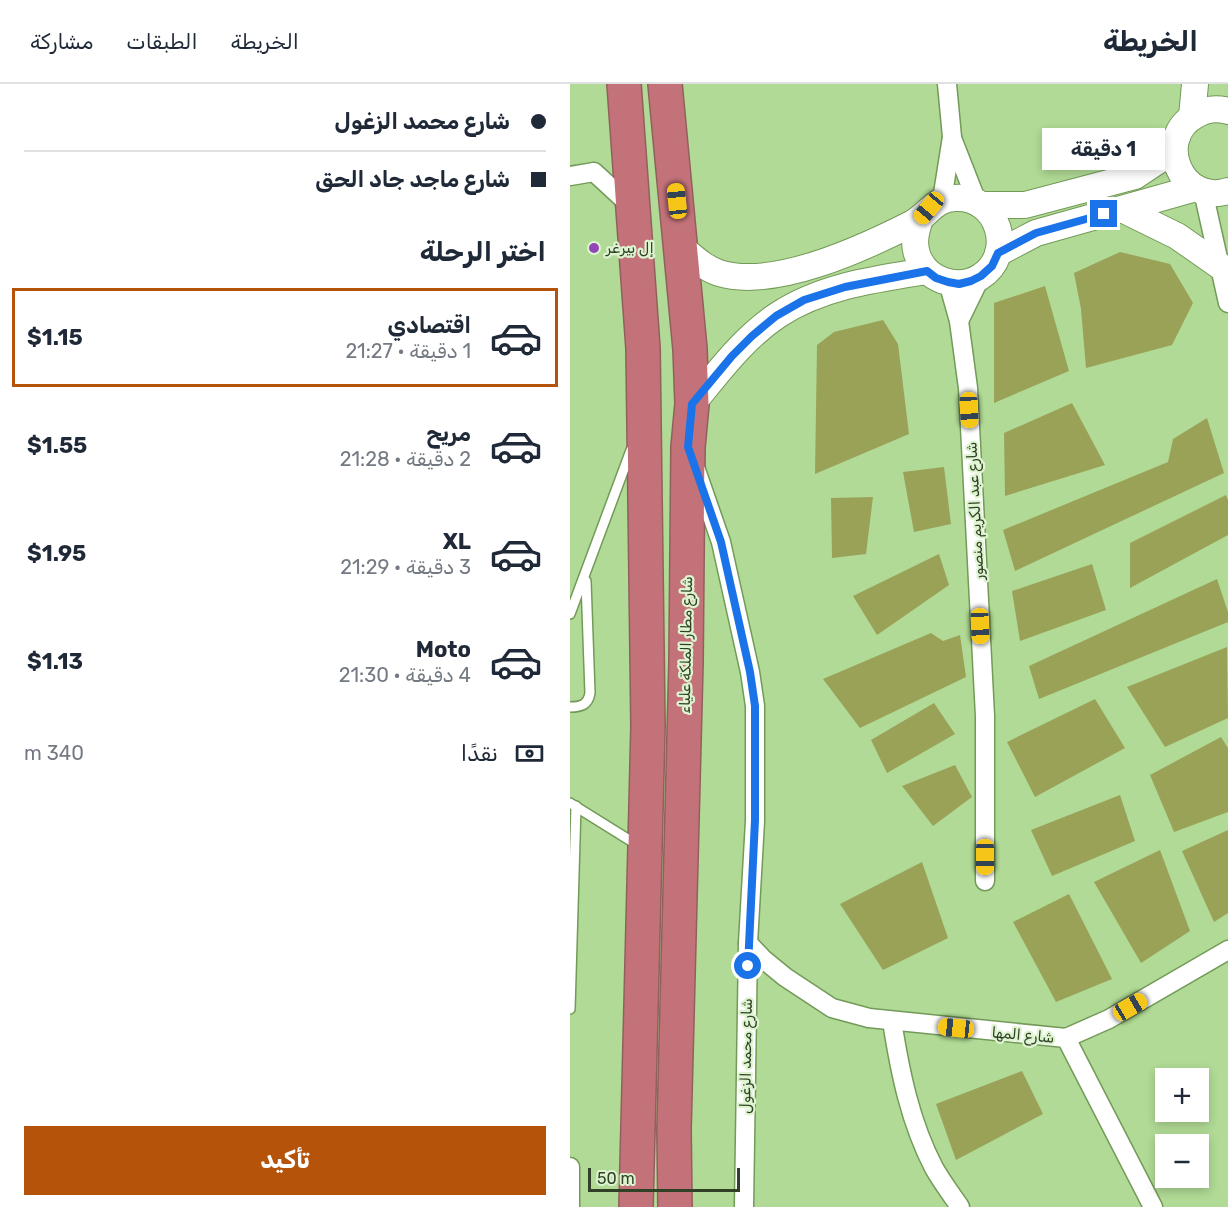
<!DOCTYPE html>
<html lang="ar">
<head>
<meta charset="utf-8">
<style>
	:root { --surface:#fff; --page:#f6f6f7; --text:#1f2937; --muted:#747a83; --line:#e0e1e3; --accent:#b45309 }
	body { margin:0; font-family:Rubik,"Noto Naskh Arabic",sans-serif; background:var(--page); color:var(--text); direction:rtl; height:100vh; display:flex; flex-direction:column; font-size:22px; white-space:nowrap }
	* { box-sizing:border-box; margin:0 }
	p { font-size:20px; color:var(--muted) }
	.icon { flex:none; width:33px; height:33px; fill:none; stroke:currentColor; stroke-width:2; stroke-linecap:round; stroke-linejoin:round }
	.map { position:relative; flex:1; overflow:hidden; direction:ltr }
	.side { display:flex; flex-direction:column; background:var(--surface); width:570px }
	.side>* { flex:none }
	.top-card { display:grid; align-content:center; height:132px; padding:0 24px; background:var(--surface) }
	.buttons { position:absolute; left:585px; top:984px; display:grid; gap:12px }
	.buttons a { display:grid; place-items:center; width:54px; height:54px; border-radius:0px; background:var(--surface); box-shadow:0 3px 9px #0003; font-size:30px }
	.scale { position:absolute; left:18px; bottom:15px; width:152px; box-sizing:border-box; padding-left:6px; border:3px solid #304125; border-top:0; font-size:16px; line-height:21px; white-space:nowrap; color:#304125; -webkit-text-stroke:4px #def4d1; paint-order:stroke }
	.end { position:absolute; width:27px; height:27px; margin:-14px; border:8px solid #1a73e8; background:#fff; box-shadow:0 0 0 3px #fff }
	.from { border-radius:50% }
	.bubble { position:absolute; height:42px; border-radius:0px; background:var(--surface); box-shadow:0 3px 9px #0003; font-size:20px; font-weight:700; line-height:42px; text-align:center; direction:rtl }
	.car { position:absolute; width:18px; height:36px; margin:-18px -9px; border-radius:8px; box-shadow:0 0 4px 2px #0007; background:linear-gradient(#f5c518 24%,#345 0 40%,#f5c518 0 76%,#345 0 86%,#f5c518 0) }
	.top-card b { display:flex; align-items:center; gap:21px; height:57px; font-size:22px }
	.top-card b+b { border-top:2px solid var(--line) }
	.top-card i { width:15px; height:15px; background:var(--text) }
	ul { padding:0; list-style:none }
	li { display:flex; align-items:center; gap:18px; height:99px; margin:0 12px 9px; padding:0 12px; border:3px solid transparent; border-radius:0px }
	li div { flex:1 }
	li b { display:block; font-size:22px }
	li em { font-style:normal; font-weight:700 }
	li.active { border-color:var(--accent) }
	li>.icon { width:54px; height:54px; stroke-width:1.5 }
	h2 { padding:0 24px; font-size:27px; line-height:72px }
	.pay { display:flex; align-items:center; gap:15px; height:66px; padding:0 24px; font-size:22px }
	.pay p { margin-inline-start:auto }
	.primary-button { display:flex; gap:12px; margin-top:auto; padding:12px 24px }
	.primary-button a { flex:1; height:69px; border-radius:0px; background:var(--accent); color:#fff; font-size:24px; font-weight:700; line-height:69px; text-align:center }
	header { display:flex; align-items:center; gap:36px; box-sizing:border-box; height:84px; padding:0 30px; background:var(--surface); border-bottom:2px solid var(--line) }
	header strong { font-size:28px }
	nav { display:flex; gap:33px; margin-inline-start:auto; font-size:21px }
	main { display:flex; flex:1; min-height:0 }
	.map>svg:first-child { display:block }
</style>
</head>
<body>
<header>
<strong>الخريطة</strong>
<nav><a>الخريطة</a><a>الطبقات</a><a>مشاركة</a></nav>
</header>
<main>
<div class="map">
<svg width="658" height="1123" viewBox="0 0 658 1123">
	<rect width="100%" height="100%" fill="#b0da95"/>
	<!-- building -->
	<g fill="#9aa258">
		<polygon points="550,168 600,180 623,219 602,261 516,284 511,225 504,189"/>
		<polygon points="475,202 499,287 424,319 424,219"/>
		<polygon points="313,236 328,260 339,350 245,390 247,261 264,248"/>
		<polygon points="502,319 535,381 435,412 434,349"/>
		<polygon points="637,334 654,389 445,487 433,446 598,378 603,355"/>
		<polygon points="374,383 381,440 344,448 333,388"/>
		<polygon points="656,411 658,416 658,451 560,504 560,459"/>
		<polygon points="303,413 296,470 262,474 261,414"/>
		<polygon points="369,470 379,501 307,551 283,512"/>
		<polygon points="522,480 536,526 450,557 442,507"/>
		<polygon points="647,495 658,528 658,538 469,615 459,582"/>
		<polygon points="361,549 373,557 390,551 396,593 290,644 253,595"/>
		<polygon points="657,563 658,634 595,663 557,603"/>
		<polygon points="525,615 555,664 465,713 437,658"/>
		<polygon points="364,619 385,650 317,689 301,656"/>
		<polygon points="651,653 658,664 658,728 604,748 580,691"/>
		<polygon points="385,681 402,713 363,742 332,702"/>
		<polygon points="550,711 565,757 482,792 461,746"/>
		<polygon points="658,746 658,829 644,838 612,767"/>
		<polygon points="590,766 620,847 571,879 524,798"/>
		<polygon points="352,778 378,854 313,886 270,820"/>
		<polygon points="499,810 542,895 486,918 443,838"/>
		<polygon points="452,987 473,1030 386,1076 366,1020"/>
	</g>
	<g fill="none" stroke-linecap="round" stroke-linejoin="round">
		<defs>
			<g id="service">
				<polyline points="0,530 61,366"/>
				<path d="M0,623C11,623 18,621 20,609L16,497"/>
				<polyline points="0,719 69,762"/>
				<polyline points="0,925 6,722"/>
			</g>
			<g id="minor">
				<polyline points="382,54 407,118"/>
				<polyline points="0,92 24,88 62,123"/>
				<polyline points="633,107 658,219"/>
				<polyline points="372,116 382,53 377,0"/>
				<polyline points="378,198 389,237 398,304 415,632 415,797"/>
				<polyline points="389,237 411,192"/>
				<polyline points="126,386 151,458 180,588 185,622 185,737 178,859 174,1123"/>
				<polyline points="178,859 193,875 215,893 262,924 299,934 496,954 539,935 658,866"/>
				<path d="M322,937C330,988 340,1038 364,1084C372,1098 381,1110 390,1123"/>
				<polyline points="496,954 583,1123"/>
				<polyline points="0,1083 0,1123"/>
			</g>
			<g id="secondary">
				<path d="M658,27C647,24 636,25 626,31C583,54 611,122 658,107"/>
				<polyline points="622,33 625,0"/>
				<polyline points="411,121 455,121 565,92 592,74 607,53"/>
				<polyline points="552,125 607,152 650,182"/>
				<path d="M111,163C123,173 134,184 149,189C204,206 294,164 343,139C359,130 364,115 385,114C428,111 447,170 410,193C387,207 355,196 347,170C343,158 346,147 350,135"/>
				<polyline points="428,169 466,149 626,104"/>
				<path d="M122,320C148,289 173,254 208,231C252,202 306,195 357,187"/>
			</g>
			<g id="motorway">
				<polyline points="54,0 73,264 78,642 66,1123"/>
				<polyline points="95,0 120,265 122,320 118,363 116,578 104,1046 105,1123"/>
			</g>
		</defs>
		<!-- service casing -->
		<use href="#service" stroke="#739a58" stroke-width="12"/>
		<!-- minor casing -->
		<use href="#minor" stroke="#739a58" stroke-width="21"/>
		<!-- secondary casing -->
		<use href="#secondary" stroke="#739a58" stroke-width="28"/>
		<!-- motorway casing -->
		<use href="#motorway" stroke="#90615c" stroke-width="36"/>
		<!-- service -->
		<use href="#service" stroke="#fff" stroke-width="9"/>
		<!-- minor -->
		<use href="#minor" stroke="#fff" stroke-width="18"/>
		<!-- secondary -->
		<use href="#secondary" stroke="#fff" stroke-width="26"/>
		<!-- motorway -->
		<use href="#motorway" stroke="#c3727a" stroke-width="33"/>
	</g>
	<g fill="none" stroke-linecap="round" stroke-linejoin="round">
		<!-- route -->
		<polyline stroke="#1a73e8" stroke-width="8" points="178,882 185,736 185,622 180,588 151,458 118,363 122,320 162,272 182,252 206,232 234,216 275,203 357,187 366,194 378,198 389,200 401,197 411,192 422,182 428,169 466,149 534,130"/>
	</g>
	<!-- markers -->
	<circle fill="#9245b6" stroke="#def4d1" stroke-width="2" cx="24" cy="164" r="6"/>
	<g text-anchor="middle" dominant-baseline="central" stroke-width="4.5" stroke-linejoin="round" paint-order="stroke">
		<!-- poi labels -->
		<g font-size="15" fill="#304125" stroke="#def4d1" text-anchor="start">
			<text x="36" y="164">إل بيرغر</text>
		</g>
		<!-- street labels -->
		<g font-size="15" fill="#304125" stroke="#def4d1">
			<text transform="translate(405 427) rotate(-93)">شارع عبد الكريم منصور</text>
			<text transform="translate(116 561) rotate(-89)">شارع مطار الملكة علياء</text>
			<text transform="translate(453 951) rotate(5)">شارع المها</text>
			<text transform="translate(176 972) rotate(-89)">شارع محمد الزغول</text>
		</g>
	</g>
</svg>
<div class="buttons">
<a>+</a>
<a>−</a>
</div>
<div class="scale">50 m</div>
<i class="end from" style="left:178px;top:882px"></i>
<i class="end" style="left:534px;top:130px"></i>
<div class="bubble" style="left:472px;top:44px;width:123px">1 دقيقة</div>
<i class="car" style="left:107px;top:117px;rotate:354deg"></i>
<i class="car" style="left:359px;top:124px;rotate:220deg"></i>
<i class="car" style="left:399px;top:326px;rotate:177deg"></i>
<i class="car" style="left:410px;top:542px;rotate:178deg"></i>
<i class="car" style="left:415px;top:773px;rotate:180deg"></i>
<i class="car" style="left:560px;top:923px;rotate:60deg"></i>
<i class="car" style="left:386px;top:944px;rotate:276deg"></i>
</div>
<section class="side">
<div class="top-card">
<b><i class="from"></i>شارع محمد الزغول</b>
<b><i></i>شارع ماجد جاد الحق</b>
</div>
<h2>اختر الرحلة</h2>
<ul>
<li class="active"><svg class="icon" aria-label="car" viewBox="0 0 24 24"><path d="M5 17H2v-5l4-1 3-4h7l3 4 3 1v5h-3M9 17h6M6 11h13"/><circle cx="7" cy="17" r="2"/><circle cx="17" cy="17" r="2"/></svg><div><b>اقتصادي</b><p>1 دقيقة · 21:27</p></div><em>$1.15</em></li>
<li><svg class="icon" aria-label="car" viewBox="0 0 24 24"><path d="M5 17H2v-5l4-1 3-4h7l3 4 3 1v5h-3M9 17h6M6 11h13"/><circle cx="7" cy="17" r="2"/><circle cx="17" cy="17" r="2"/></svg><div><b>مريح</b><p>2 دقيقة · 21:28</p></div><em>$1.55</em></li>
<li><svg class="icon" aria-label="car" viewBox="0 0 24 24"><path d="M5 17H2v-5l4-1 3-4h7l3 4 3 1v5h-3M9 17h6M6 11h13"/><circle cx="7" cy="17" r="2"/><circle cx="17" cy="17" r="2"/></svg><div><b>XL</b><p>3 دقيقة · 21:29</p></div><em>$1.95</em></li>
<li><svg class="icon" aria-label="car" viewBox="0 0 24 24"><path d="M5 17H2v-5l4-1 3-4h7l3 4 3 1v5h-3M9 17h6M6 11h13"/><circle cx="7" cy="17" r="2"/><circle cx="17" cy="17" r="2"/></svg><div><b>Moto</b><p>4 دقيقة · 21:30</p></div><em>$1.13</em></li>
</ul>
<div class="pay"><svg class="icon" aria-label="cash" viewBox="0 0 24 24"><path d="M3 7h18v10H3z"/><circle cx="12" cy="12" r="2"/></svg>نقدًا<p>340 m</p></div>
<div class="primary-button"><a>تأكيد</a></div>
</section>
</main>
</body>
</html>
